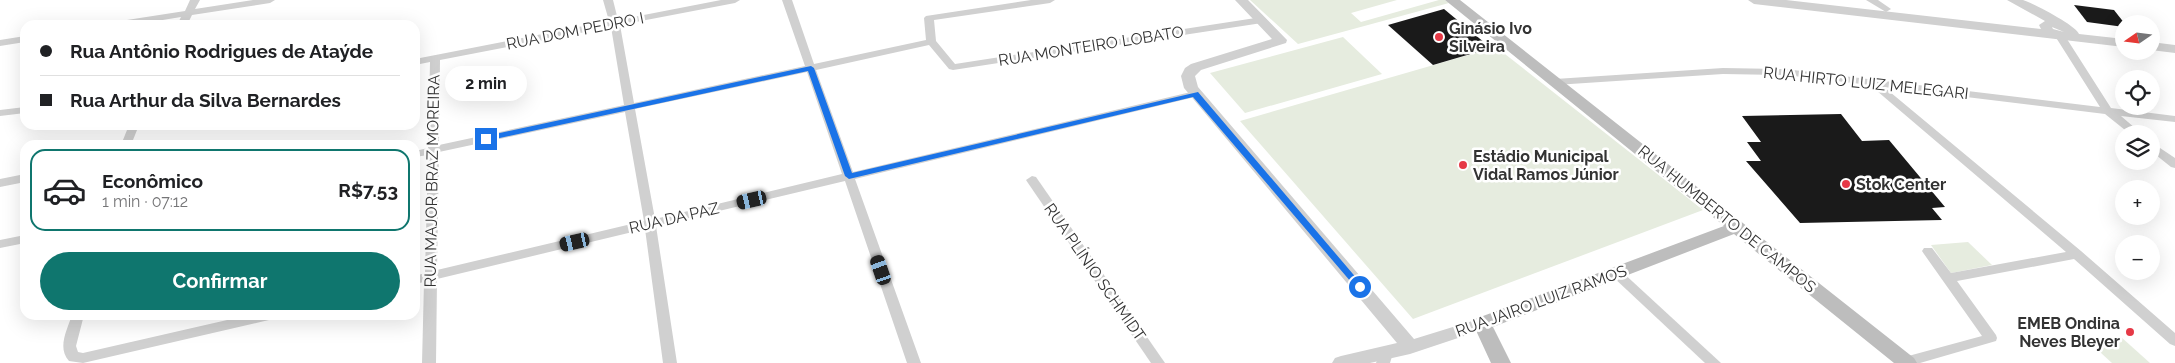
<!DOCTYPE html>
<html lang="pt">
<head>
<meta charset="utf-8">
<style>
	:root { --surface:#fff; --page:#f6f6f6; --text:#202124; --muted:#757577; --line:#e0e0e0; --accent:#0f766e }
	body { margin:0; font-family:Raleway,sans-serif; background:var(--page); color:var(--text); height:100vh; display:flex; flex-direction:column; font-size:19px; white-space:nowrap }
	* { box-sizing:border-box; margin:0 }
	p { font-size:16px; color:var(--muted) }
	.icon { flex:none; width:28px; height:28px; fill:none; stroke:currentColor; stroke-width:2; stroke-linecap:round; stroke-linejoin:round }
	.map { position:relative; flex:1; overflow:hidden }
	.sheet { position:absolute; left:20px; top:140px; width:400px; height:180px; display:flex; flex-direction:column; background:var(--surface); border-radius:15px; box-shadow:0 5px 20px #0002 }
	.sheet>* { flex:none }
	.guide { position:absolute; left:20px; top:20px; width:400px; height:110px; border-radius:15px; box-shadow:0 5px 20px #0002; display:grid; align-content:center; height:110px; padding:0 20px; background:var(--surface) }
	.needle { width:32px; rotate:256deg }
	.tools { position:absolute; left:2115px; top:15px; display:grid; gap:10px }
	.tools a { display:grid; place-items:center; width:45px; height:45px; border-radius:50%; background:var(--surface); box-shadow:0 5px 20px #0002; font-size:25px }
	.end { position:absolute; width:22px; height:22px; margin:-11px; border:6px solid #1a73e8; background:#fff; box-shadow:0 0 0 2px #fff }
	.from { border-radius:50% }
	.bubble { position:absolute; height:35px; border-radius:18px; background:var(--surface); box-shadow:0 5px 20px #0002; font-size:16px; font-weight:700; line-height:35px; text-align:center }
	.car { position:absolute; width:15px; height:30px; margin:-15px -8px; border-radius:6px; box-shadow:0 0 4px 1px #0007; background:linear-gradient(#222 24%,#8ab4d8 0 40%,#222 0 76%,#8ab4d8 0 86%,#222 0) }
	.guide b { display:flex; align-items:center; gap:18px; height:48px; font-size:19px }
	.guide b+b { border-top:1px solid var(--line) }
	.guide i { width:12px; height:12px; background:var(--text) }
	ul { padding:9px 0 0; list-style:none }
	li { display:flex; align-items:center; gap:15px; height:82px; margin:0 10px 8px; padding:0 10px; border:2px solid transparent; border-radius:15px }
	li div { flex:1 }
	li b { display:block; font-size:19px }
	li em { font-style:normal; font-weight:700 }
	li.active { border-color:var(--accent) }
	li>.icon { width:45px; height:45px; stroke-width:1.5 }
	.action { display:flex; gap:10px; margin-top:auto; padding:10px 20px }
	.action a { flex:1; height:58px; border-radius:30px; background:var(--accent); color:#fff; font-size:20px; font-weight:700; line-height:58px; text-align:center }
	.map>svg:first-child { display:block }
</style>
</head>
<body>
<div class="map">
<svg width="2175" height="363" viewBox="0 0 2175 363">
	<rect width="100%" height="100%" fill="#fff"/>
	<!-- green -->
	<g fill="#e6ecdf">
		<polygon points="1250,0 1397,0 1351,13 1361,22 1439,0 1445,0 1449,3 1298,44"/>
		<polygon points="1343,37 1382,74 1245,113 1210,73"/>
		<polygon points="1496,47 1703,210 1413,319 1240,121"/>
		<polygon points="1968,242 1992,265 1951,273 1931,245"/>
		<polygon points="2121,337 2150,363 2112,363 2089,342"/>
	</g>
	<!-- building -->
	<g fill="#1a1a1a">
		<polygon points="2074,5 2114,10 2125,24 2124,27 2087,22"/>
		<polygon points="1444,9 1491,48 1433,65 1388,25"/>
		<polygon points="1841,114 1862,141 1889,140 1945,207 1932,208 1942,220 1800,223 1746,161 1761,161 1747,142 1761,142 1742,116"/>
	</g>
	<g fill="none" stroke-linecap="round" stroke-linejoin="round">
		<!-- minor -->
		<g fill="#d0d0d0" fill-rule="evenodd">
			<polygon points="190,0 200,0 195,9 253,0 275,0 270,3 192,15 187,25 177,25 181,17 132,25 109,25 114,22 185,11"/>
			<path d="M603,0H613L618,20L721,0H740L735,3L620,25L634,103L805,66L782,0H792L814,64L926,40L924,18L926,16L1031,0H1055L1050,3L934,20L936,41L955,64L1262,17L1267,20L1262,23L953,70L949,69L929,45L816,70L853,172L1195,91L1200,94L1195,97L855,179L921,363H907L845,181L656,226L677,363H663L645,229L437,279L436,363H422L424,282L415,284V276L425,273L428,155L415,157V151L428,148L430,62L415,65V59L609,21ZM611,27L624,105L439,145L440,60ZM807,72L842,174L655,219L635,109ZM625,112L644,221L437,270L439,152Z"/>
			<polygon points="1866,0 1878,0 1891,9 1886,12"/>
			<polygon points="2060,33 2065,36 2111,108 2175,116 2175,122 2121,116 2142,134 2130,134 2105,114 1884,87 2081,251 2175,333 2175,346 2170,344 2074,259 1957,281 1996,335 1997,338 1996,341 1920,363 1900,363 1901,358 1982,336 1924,254 1922,251 1924,248 1932,248 1951,273 2066,252 1870,85 1785,75 1723,74 1555,85 1550,82 1555,79 1723,68 1785,69 2100,107 2055,36"/>
			<polygon points="25,36 25,42 0,46 0,40"/>
			<polygon points="25,107 25,113 0,116 0,110"/>
			<polygon points="129,125 139,125 131,145 121,145"/>
			<polygon points="2151,142 2175,158 2175,168 2171,167 2151,151"/>
			<polygon points="25,174 25,182 0,187 0,179"/>
			<polygon points="1032,176 1036,177 1165,363 1151,363 1028,183 1026,180"/>
			<polygon points="25,235 25,243 0,248 0,240"/>
			<polygon points="1616,269 1620,270 1721,363 1705,363 1612,276 1610,273 1612,270"/>
			<path d="M72,315H84L76,346L78,352L83,353L249,315H275L273,318L269,320L83,363L69,361C57,348 67,330 72,315Z"/>
			<polygon points="1386,348 1391,349 1393,353 1390,363 1376,363 1381,349"/>
		</g>
		<!-- tertiary -->
		<g fill="#d0d0d0" fill-rule="evenodd">
			<polygon points="1235,0 1248,0 1287,40 1286,43 1201,70 1195,76 1198,87 1414,339 1482,318 1488,320 1491,324 1488,328 1410,354 1370,363 1332,363 1335,358 1341,356 1397,343 1184,88 1181,76 1185,68 1191,64 1272,39"/>
			<path d="M1748,0H1786L2041,29L2039,25L2045,21L2007,0C2012,0 2018,0 2023,0C2033,3 2077,26 2079,34L2124,39V47L1754,4ZM2052,27L2064,32L2053,29Z"/>
			<polygon points="2151,42 2175,45 2175,53 2151,50"/>
		</g>
		<!-- secondary -->
		<polygon fill="#bdbdbd" fill-rule="evenodd" points="1445,0 1460,0 1914,358 1917,363 1894,363 1734,234 1493,327 1511,363 1491,363 1473,324 1475,319 1724,226"/>
	</g>
	<!-- route -->
	<polygon fill="#1a73e8" points="811,66 814,68 852,173 1198,92 1364,287 1360,290 1357,289 1193,97 849,179 845,176 808,71 486,141 482,139 486,136"/>
	<!-- markers -->
	<g fill="#e63946" stroke="#fff" stroke-width="2">
		<circle cx="1439" cy="37" r="5"/>
		<circle cx="1463" cy="165" r="5"/>
		<circle cx="1846" cy="184" r="5"/>
		<circle cx="2130" cy="332" r="5"/>
	</g>
	<g text-anchor="middle" dominant-baseline="central" stroke-width="5" stroke-linejoin="round" paint-order="stroke">
		<!-- poi labels -->
		<g font-size="16" font-weight="bold" fill="#333" stroke="#fff" text-anchor="start">
			<text x="1449" y="28">Ginásio Ivo<tspan x="1449" dy="18">Silveira</tspan></text>
			<text x="1473" y="156">Estádio Municipal<tspan x="1473" dy="18">Vidal Ramos Júnior</tspan></text>
			<text x="1856" y="184">Stok Center</text>
			<text x="2120" y="323" text-anchor="end">EMEB Ondina<tspan x="2120" dy="18">Neves Bleyer</tspan></text>
		</g>
		<!-- street labels -->
		<g font-size="16" fill="#333" stroke="#fff">
			<text transform="translate(575 31) rotate(-11)">RUA DOM PEDRO I</text>
			<text transform="translate(1091 46) rotate(-9)">RUA MONTEIRO LOBATO</text>
			<text transform="translate(1866 83) rotate(6)">RUA HIRTO LUIZ MELEGARI</text>
			<text transform="translate(432 181) rotate(-89)">RUA MAJOR BRAZ MOREIRA</text>
			<text transform="translate(674 218) rotate(-13)">RUA DA PAZ</text>
			<text transform="translate(1727 219) rotate(39)">RUA HUMBERTO DE CAMPOS</text>
			<text transform="translate(1095 272) rotate(55)">RUA PLÍNIO SCHMIDT</text>
			<text transform="translate(1541 301) rotate(-20)">RUA JAIRO LUIZ RAMOS</text>
		</g>
	</g>
</svg>
<div class="tools">
<a><svg class="needle" viewBox="-14 -14 28 28"><path d="M0-13l5 13h-10z" fill="#e53935"/><path d="M0 13l5-13h-10z" fill="#757577"/></svg></a>
<a><svg class="icon" aria-label="locate" viewBox="0 0 24 24"><circle cx="12" cy="12" r="6"/><path d="M12 2v4M12 18v4M2 12h4M18 12h4"/></svg></a>
<a><svg class="icon" aria-label="layers" viewBox="0 0 24 24"><path d="M12 4l9 5-9 5-9-5zM3 14l9 5 9-5"/></svg></a>
<a>+</a>
<a>−</a>
</div>
<i class="end from" style="left:1360px;top:287px"></i>
<i class="end" style="left:486px;top:139px"></i>
<div class="bubble" style="left:445px;top:66px;width:82px">2 min</div>
<i class="car" style="left:752px;top:200px;rotate:257deg"></i>
<i class="car" style="left:575px;top:242px;rotate:257deg"></i>
<i class="car" style="left:881px;top:270px;rotate:341deg"></i>
<div class="guide">
<b><i class="from"></i>Rua Antônio Rodrigues de Ataýde</b>
<b><i></i>Rua Arthur da Silva Bernardes</b>
</div>
<section class="sheet">
<ul>
<li class="active"><svg class="icon" aria-label="car" viewBox="0 0 24 24"><path d="M5 17H2v-5l4-1 3-4h7l3 4 3 1v5h-3M9 17h6M6 11h13"/><circle cx="7" cy="17" r="2"/><circle cx="17" cy="17" r="2"/></svg><div><b>Econômico</b><p>1 min · 07:12</p></div><em>R$7.53</em></li>
</ul>
<div class="action"><a>Confirmar</a></div>
</section>
</div>
</body>
</html>
